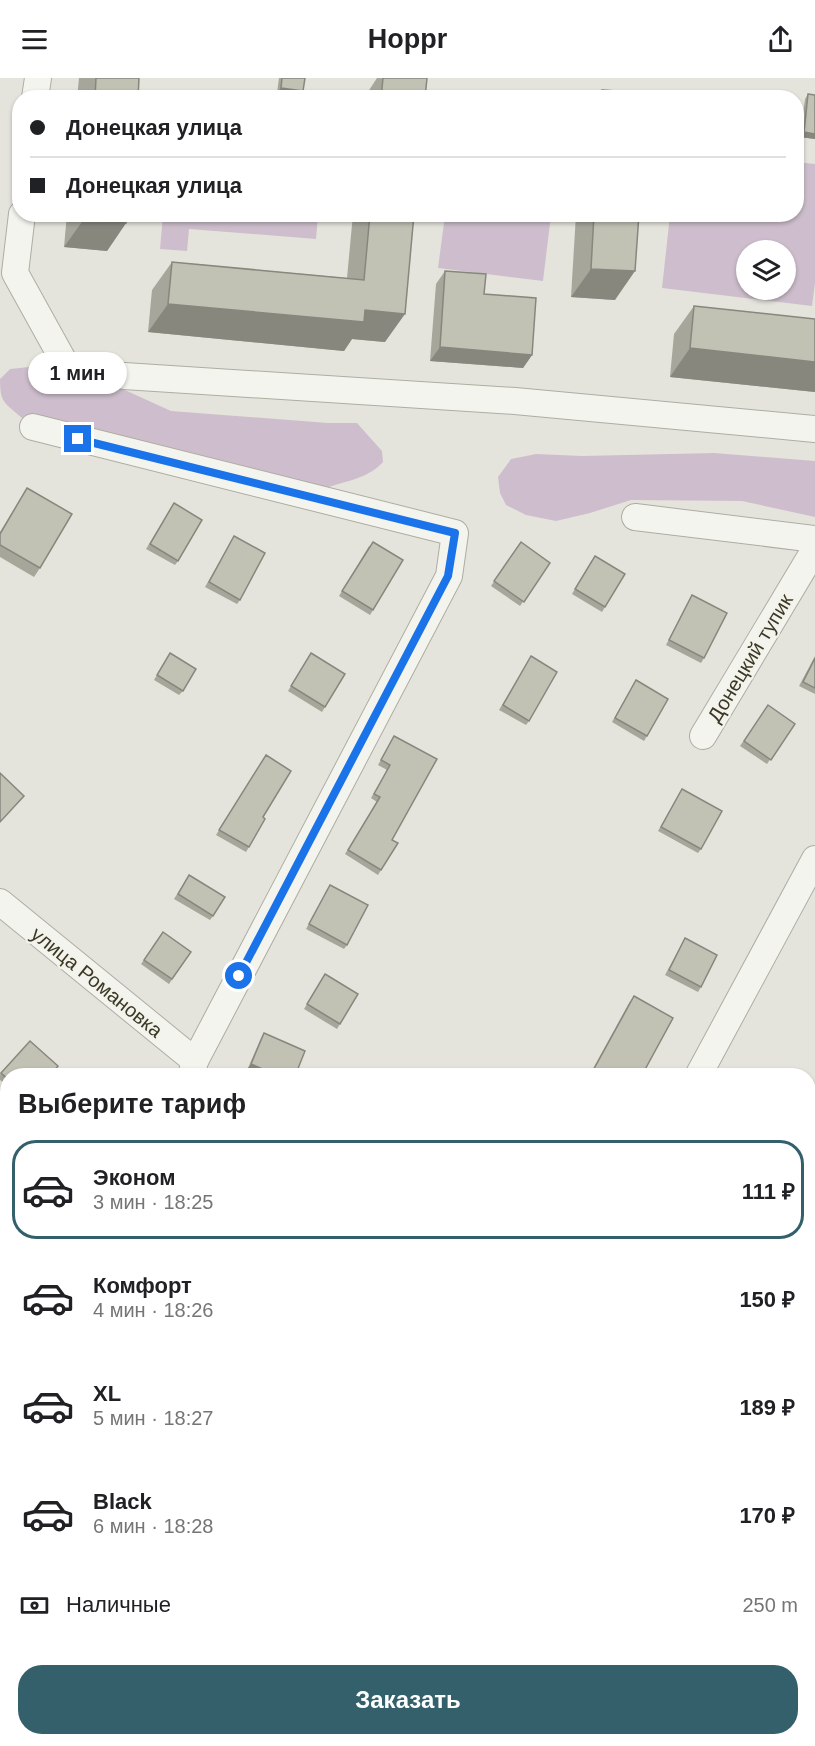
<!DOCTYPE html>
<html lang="ru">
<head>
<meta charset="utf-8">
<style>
	:root { --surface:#fff; --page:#f2f2f2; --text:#202124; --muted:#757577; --line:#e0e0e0; --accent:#33606b }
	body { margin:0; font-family:Helvetica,sans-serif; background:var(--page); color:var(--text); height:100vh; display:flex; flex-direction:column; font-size:22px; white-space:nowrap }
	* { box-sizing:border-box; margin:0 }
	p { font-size:20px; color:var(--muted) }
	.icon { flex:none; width:33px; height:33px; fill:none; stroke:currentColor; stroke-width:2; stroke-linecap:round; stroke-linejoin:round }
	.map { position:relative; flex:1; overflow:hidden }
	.sheet { position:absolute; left:0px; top:990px; width:816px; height:678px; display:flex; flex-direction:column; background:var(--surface); border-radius:24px 24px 0 0; box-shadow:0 2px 4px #0004 }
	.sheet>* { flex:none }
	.top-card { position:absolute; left:12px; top:12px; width:792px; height:132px; border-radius:24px; box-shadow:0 2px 4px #0004; display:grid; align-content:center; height:132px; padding:0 18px; background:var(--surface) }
	.controls { position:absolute; left:736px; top:162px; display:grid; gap:12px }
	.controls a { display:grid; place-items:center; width:60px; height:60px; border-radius:50%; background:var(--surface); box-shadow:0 2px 4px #0004; font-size:30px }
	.end { position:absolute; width:27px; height:27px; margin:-14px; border:8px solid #1a73e8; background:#fff; box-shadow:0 0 0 3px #fff }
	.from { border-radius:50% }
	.bubble { position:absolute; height:42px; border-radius:21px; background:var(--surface); box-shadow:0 2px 4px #0004; font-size:20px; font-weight:700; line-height:42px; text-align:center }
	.top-card b { display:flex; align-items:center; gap:21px; height:57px; font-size:22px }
	.top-card b+b { border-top:2px solid var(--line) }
	.top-card i { width:15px; height:15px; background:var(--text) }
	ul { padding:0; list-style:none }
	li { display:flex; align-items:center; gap:18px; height:99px; margin:0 12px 9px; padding:0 6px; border:3px solid transparent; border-radius:24px }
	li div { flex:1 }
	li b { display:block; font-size:22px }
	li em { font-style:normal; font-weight:700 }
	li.selected { border-color:var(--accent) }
	li>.icon { width:54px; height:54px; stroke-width:1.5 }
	h2 { padding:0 18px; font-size:27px; line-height:72px }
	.pay { display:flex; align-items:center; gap:15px; height:66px; padding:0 18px; font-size:22px }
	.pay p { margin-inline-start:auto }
	.cta { display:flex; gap:12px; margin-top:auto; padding:12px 18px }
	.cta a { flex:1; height:69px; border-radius:24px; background:var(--accent); color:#fff; font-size:24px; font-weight:700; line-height:69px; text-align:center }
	header { display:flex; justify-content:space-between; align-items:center; height:78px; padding:0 18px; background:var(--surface); font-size:27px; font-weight:700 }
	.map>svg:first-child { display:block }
</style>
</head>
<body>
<header><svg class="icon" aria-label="menu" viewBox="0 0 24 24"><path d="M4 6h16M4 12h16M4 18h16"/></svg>Hoppr<svg class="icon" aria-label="share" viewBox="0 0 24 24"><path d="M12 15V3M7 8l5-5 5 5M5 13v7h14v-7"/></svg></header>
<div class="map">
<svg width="815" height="1668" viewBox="0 0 815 1668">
	<rect width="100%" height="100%" fill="#e5e4dc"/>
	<!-- green -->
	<g fill="#cebecd" fill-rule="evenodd">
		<path d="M797,84L815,86V205L812,228L662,210L670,137L796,136ZM786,172V212H747V172Z"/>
		<polygon points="163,137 163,136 318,137 316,161 189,151 187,173 160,171"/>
		<polygon points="445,137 551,137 543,203 438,190"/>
		<path d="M29,289L59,300L116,308L171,333L328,345H357L382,373L383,384C369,400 346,403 326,410L22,340C4,324 0,325 0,301L10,291Z"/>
		<polygon points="714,375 815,383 815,439 742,423 631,422 590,435 556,443 526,437 506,427 500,415 498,399 511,381 536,376 582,378"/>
	</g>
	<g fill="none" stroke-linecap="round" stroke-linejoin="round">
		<defs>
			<g id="minor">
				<polyline points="35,20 38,0"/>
				<polyline points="22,136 15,195 67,289 124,298 515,323 815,351"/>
				<polyline points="33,349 455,455 449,498 195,983 191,998"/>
				<polyline points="635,439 815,461"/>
				<polyline points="703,658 815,471"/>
				<polyline points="0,824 195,983"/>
				<polyline points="698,998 815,781"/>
				<polyline points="0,1405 8,1409"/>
				<polyline points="808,1597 815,1582"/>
				<polyline points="665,1660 682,1668"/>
				<polyline points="54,1668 55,1660"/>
				<polyline points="778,1668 781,1660"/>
			</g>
		</defs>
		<!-- minor casing -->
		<use href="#minor" stroke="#aeada2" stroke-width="28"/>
		<!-- minor -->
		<use href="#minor" stroke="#f4f4ef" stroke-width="26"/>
	</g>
	<!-- wall -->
	<g fill="#a6a69b">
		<polygon points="79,0 139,0 138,20 77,20"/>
		<polygon points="279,0 305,0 300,17 277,15"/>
		<polygon points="377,0 427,0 425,20 364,20"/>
		<polygon points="602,12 645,20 597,20"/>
		<polygon points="808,16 815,17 815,61 800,59 805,21"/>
		<polygon points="67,136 127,136 126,145 107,173 64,169"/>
		<polygon points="353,136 414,136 385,264 352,261 344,273 148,254 152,212 172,184 347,200"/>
		<polygon points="576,136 639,136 615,222 571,219"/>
		<polygon points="445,193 484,216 532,277 523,290 430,283 436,206"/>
		<polygon points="694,228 815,241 815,314 670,299 674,256"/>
		<polygon points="27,410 40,490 34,499 0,479 0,454"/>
		<polygon points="171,430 178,483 175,487 146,471"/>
		<polygon points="234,458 240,522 237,526 205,509"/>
		<polygon points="521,464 550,485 520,528 491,508"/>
		<polygon points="369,468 373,532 370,537 339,518"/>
		<polygon points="592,482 605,529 602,534 572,516"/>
		<polygon points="692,517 704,580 701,585 666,567"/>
		<polygon points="170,575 183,613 179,617 154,602"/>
		<polygon points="815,578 815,616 799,608"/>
		<polygon points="308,580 325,629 322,634 288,613"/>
		<polygon points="528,583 529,643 526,647 499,632"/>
		<polygon points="636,602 647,658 644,663 612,644"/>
		<polygon points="768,627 795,646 767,686 740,668"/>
		<polygon points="394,658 392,762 381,792 378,797 345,776 377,724 371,720 387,692 378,687"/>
		<polygon points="266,677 263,739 249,769 246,774 216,757"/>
		<polygon points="682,711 701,771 698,775 658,753"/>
		<polygon points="186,802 213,838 210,842 174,821"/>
		<polygon points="330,807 347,867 344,871 306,851"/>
		<polygon points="163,854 191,874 169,906 141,886"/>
		<polygon points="685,860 701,909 698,914 665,897"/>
		<polygon points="322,901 340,946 337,951 304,931"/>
		<polygon points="634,918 673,940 641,998 589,998 629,925"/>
		<polygon points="264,955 305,973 248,990 261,960"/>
		<polygon points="58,988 51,998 8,998 8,1008 0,1002 0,997 1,995"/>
		<polygon points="815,1296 815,1318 808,1315 808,1311"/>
		<polygon points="808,1358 815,1361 815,1409 808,1406"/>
		<polygon points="708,1660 729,1660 724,1668"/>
	</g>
	<!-- shaded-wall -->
	<g fill="#87877e">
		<polygon points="281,10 303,13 300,17 277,15"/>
		<polygon points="804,54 815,56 815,61 800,59"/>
		<polygon points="84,141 126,145 107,173 64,169"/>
		<polygon points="591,191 635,193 615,222 571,219"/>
		<polygon points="168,226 365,232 405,236 385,264 352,261 344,273 148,254"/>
		<polygon points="440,269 532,277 523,290 430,283"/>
		<polygon points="690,270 815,284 815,314 670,299"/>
		<polygon points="251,986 279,998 265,998 248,990"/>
		<polygon points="411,1660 427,1660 449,1668 433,1668"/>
		<polygon points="466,1660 485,1668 470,1668 463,1665"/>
	</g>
	<!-- building -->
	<g fill="#c1c1b4" stroke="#87877e" stroke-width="1.5">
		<polygon points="96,0 139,0 138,20 95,20"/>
		<polygon points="282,0 305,0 303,13 281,10"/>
		<polygon points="383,0 427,0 425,20 381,20"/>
		<polygon points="602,12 646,15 645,20 601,20"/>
		<polygon points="808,16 815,17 815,56 804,54"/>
		<polygon points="84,136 127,136 126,145 84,141"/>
		<polygon points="370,136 414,136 405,236 365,232 364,244 168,226 172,184 364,202"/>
		<polygon points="594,136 639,136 635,193 591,191"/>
		<polygon points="445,193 486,196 484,216 536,220 532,277 440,269"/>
		<polygon points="694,228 815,241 815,284 690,270"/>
		<polygon points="27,410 72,436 40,490 0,467 0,456"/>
		<polygon points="174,425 202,442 178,483 150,466"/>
		<polygon points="234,458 265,475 240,522 209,504"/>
		<polygon points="373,464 403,482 373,532 342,513"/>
		<polygon points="521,464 550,485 524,524 494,503"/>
		<polygon points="595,478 625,496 605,529 575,511"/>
		<polygon points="692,517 727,535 704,580 669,562"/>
		<polygon points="170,575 196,591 183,613 157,597"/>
		<polygon points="311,575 345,596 325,629 291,608"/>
		<polygon points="531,578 557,594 529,643 503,627"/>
		<polygon points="815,580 815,610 803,604"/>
		<polygon points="636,602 668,621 647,658 615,640"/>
		<polygon points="768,627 795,646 771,682 744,663"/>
		<polygon points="394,658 437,681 392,762 398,765 381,792 348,772 380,719 374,716 390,687 381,682"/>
		<polygon points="266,677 291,693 263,739 265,741 249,769 219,752"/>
		<polygon points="0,695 24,718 0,744"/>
		<polygon points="682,711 722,733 701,771 661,749"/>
		<polygon points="189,797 225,819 213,838 178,816"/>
		<polygon points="330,807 368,827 347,867 309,846"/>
		<polygon points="163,854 191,874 172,901 144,882"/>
		<polygon points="685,860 717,877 701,909 669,892"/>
		<polygon points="325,896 358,916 340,946 307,926"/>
		<polygon points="634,918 673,940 642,997 638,995 637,998 590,998"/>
		<polygon points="264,955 305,973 295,998 279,998 251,986"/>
		<polygon points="30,963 58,988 50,998 8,998 8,1001 1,995"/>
		<polygon points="580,994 587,998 578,998"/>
		<polygon points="815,1299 815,1312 810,1310"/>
		<polygon points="808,1358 815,1361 815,1403 808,1400"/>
		<polygon points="808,1446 811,1447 808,1454"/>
		<polygon points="0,1476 8,1482 8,1500 0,1510"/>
		<polygon points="123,1660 156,1660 160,1662 157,1668 120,1668"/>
		<polygon points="370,1660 404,1660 401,1668 374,1668 368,1665"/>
		<polygon points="427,1660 466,1660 463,1668 449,1668"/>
		<polygon points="466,1660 596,1660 607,1665 606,1668 485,1668"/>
	</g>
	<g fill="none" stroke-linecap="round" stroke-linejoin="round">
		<!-- route -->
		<polyline stroke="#1a73e8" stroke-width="8" points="78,361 455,455 448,498 239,898"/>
	</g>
	<g text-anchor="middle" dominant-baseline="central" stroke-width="4.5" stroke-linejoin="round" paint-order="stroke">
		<!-- street labels -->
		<g font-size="20" fill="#3a3927" stroke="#f3f2eb">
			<text transform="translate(750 580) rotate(-59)">Донецкий тупик</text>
			<text transform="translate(97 904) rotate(39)">улица Романовка</text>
		</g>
	</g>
</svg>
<div class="controls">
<a><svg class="icon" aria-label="layers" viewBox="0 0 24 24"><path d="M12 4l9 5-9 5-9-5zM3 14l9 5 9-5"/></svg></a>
</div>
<i class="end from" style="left:239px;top:898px"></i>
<i class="end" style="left:78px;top:361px"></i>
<div class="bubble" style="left:28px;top:274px;width:99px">1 мин</div>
<div class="top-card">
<b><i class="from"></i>Донецкая улица</b>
<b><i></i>Донецкая улица</b>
</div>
<section class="sheet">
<h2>Выберите тариф</h2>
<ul>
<li class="selected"><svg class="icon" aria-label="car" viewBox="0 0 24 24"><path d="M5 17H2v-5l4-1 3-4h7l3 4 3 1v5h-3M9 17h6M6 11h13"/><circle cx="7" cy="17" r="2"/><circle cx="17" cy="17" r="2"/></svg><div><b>Эконом</b><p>3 мин · 18:25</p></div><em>111 ₽</em></li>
<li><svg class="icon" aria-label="car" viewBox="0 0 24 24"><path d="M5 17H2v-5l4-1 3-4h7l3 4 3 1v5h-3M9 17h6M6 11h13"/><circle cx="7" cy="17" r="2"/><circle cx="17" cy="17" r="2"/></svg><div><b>Комфорт</b><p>4 мин · 18:26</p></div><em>150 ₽</em></li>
<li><svg class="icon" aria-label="car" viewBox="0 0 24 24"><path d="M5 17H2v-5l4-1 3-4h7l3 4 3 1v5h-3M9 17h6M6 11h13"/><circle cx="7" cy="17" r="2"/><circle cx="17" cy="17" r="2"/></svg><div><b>XL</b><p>5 мин · 18:27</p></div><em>189 ₽</em></li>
<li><svg class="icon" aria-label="car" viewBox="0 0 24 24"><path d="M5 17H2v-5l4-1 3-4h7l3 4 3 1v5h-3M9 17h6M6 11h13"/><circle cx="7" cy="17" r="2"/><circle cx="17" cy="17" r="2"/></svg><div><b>Black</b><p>6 мин · 18:28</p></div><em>170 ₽</em></li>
</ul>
<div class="pay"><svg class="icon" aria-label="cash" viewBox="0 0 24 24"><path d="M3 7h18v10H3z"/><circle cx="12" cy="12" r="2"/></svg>Наличные<p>250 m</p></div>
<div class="cta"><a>Заказать</a></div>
</section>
</div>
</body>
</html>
